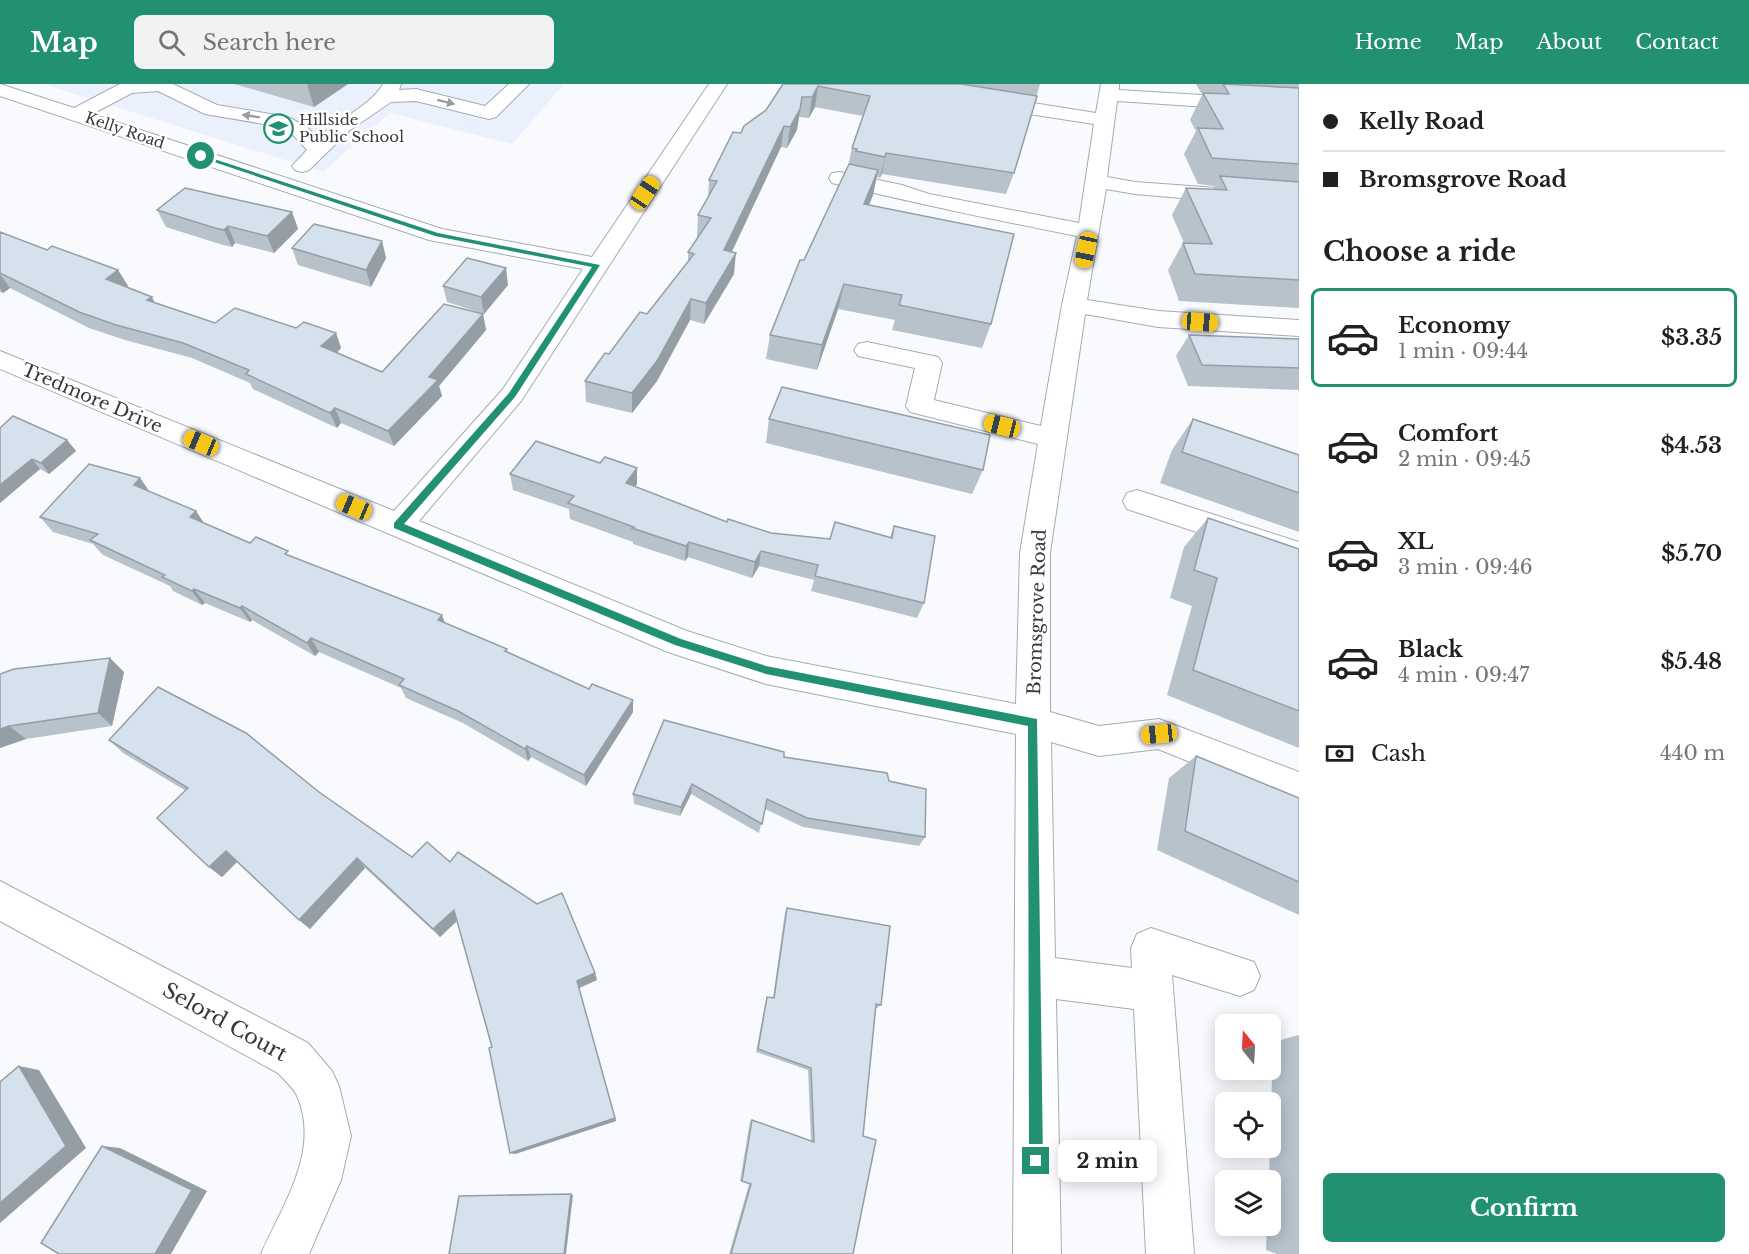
<!DOCTYPE html>
<html lang="en">
<head>
<meta charset="utf-8">
<style>
	:root { --surface:#fff; --page:#f2f2f2; --text:#202124; --muted:#757577; --line:#e0e0e0; --accent:#229171 }
	body { margin:0; font-family:"Libre Baskerville",serif; background:var(--page); color:var(--text); height:100vh; display:flex; flex-direction:column; font-size:22px; white-space:nowrap }
	* { box-sizing:border-box; margin:0 }
	p { font-size:20px; color:var(--muted) }
	.icon { flex:none; width:33px; height:33px; fill:none; stroke:currentColor; stroke-width:2; stroke-linecap:round; stroke-linejoin:round }
	.map { position:relative; flex:1; overflow:hidden }
	.sheet { display:flex; flex-direction:column; background:var(--surface); width:450px }
	.sheet>* { flex:none }
	.hud { display:grid; align-content:center; height:132px; padding:0 24px; background:var(--surface) }
	.needle { width:39px; rotate:342deg }
	.controls { position:absolute; left:1215px; top:930px; display:grid; gap:12px }
	.controls a { display:grid; place-items:center; width:66px; height:66px; border-radius:9px; background:var(--surface); box-shadow:0 3px 15px #0003; font-size:30px }
	.end { position:absolute; width:27px; height:27px; margin:-14px; border:8px solid #229171; background:#fff; box-shadow:0 0 0 3px #fff }
	.from { border-radius:50% }
	.bubble { position:absolute; height:42px; border-radius:9px; background:var(--surface); box-shadow:0 3px 15px #0003; font-size:20px; font-weight:700; line-height:42px; text-align:center }
	.car { position:absolute; width:18px; height:36px; margin:-18px -9px; border-radius:8px; box-shadow:0 0 4px 2px #0007; background:linear-gradient(#f5c518 24%,#345 0 40%,#f5c518 0 76%,#345 0 86%,#f5c518 0) }
	.hud b { display:flex; align-items:center; gap:21px; height:57px; font-size:22px }
	.hud b+b { border-top:2px solid var(--line) }
	.hud i { width:15px; height:15px; background:var(--text) }
	ul { padding:0; list-style:none }
	li { display:flex; align-items:center; gap:18px; height:99px; margin:0 12px 9px; padding:0 12px; border:3px solid transparent; border-radius:9px }
	li div { flex:1 }
	li b { display:block; font-size:22px }
	li em { font-style:normal; font-weight:700 }
	li.on { border-color:var(--accent) }
	li>.icon { width:54px; height:54px; stroke-width:1.5 }
	h2 { padding:0 24px; font-size:27px; line-height:72px }
	.pay { display:flex; align-items:center; gap:15px; height:66px; padding:0 24px; font-size:22px }
	.pay p { margin-inline-start:auto }
	.cta { display:flex; gap:12px; margin-top:auto; padding:12px 24px }
	.cta a { flex:1; height:69px; border-radius:9px; background:var(--accent); color:#fff; font-size:24px; font-weight:700; line-height:69px; text-align:center }
	header { display:flex; align-items:center; gap:36px; box-sizing:border-box; height:84px; padding:0 30px; background:var(--accent); color:#fff }
	header strong { font-size:28px }
	nav { display:flex; gap:33px; margin-inline-start:auto; font-size:21px }
	.search { width:420px; height:54px; background:var(--page); display:flex; align-items:center; gap:15px; box-sizing:border-box; padding:0 21px; border-radius:9px; color:var(--muted); font-size:22px }
	main { display:flex; flex:1; min-height:0 }
	.map>svg:first-child { display:block }
</style>
</head>
<body>
<header>
<strong>Map</strong>
<div class="search"><svg class="icon" aria-label="search" viewBox="0 0 24 24"><circle cx="10" cy="10" r="6"/><path d="M15 15l6 6"/></svg>Search here</div>
<nav><a>Home</a><a>Map</a><a>About</a><a>Contact</a></nav>
</header>
<main>
<div class="map">
<svg width="1299" height="1170" viewBox="0 0 1299 1170">
	<rect width="100%" height="100%" fill="#f9fafd"/>
	<!-- built -->
	<polygon fill="#eaf1fd" points="43,0 564,0 512,60 390,29 323,88"/>
	<g fill="none" stroke-linecap="round" stroke-linejoin="round">
		<defs>
			<g id="minor">
				<path d="M0,0L74,24L120,0H173L217,21L288,33L307,43L318,54C337,36 372,21 383,0H401L399,6L416,5L485,22L509,0H529L496,33L489,35L416,17L391,18L350,46L309,86L302,88L295,86L292,82L307,66L293,51L276,42L205,30L158,7L132,9L92,30L442,145L592,173L709,0H727L521,317L419,437L687,547L766,572L1016,620L1020,469L1038,360L910,328L906,322L915,284L858,272L854,266L858,260L867,258L938,273L942,279L934,316L1041,342L1062,221L1077,152C995,136 914,119 832,99L829,94L832,89L840,88L902,101L929,110L1079,139L1094,40L990,24L983,22L980,18L983,14L990,12L1096,29L1101,0H1119V6L1299,17V29L1117,17L1107,93L1135,98L1299,110V124L1135,110L1106,105L1087,216L1158,227L1299,236V252L1158,243L1085,230L1050,469V628L1099,642L1159,635L1299,688V722L1158,665L1099,672L1051,658L1055,874L1132,884L1131,864L1137,850L1151,844L1254,878L1260,892L1254,906L1240,912L1172,891L1194,1170H1146L1134,925L1056,915L1061,1170H1013L1016,650L766,600L668,568L0,285V267L394,427L503,305L583,185L429,156L0,12Z"/>
				<polygon points="1137,406 1299,458 1299,482 1127,425 1123,417 1127,409"/>
				<path d="M0,797L308,959L332,987L339,1002L351,1052L341,1096L309,1170H261C282,1122 320,1068 298,1014C295,1005 284,996 278,989L0,837Z"/>
			</g>
		</defs>
		<!-- minor casing -->
		<use href="#minor" stroke="#a4abb8" stroke-width="2"/>
		<!-- minor -->
		<use href="#minor" fill="#fff" fill-rule="evenodd"/>
	</g>
	<!-- wall -->
	<g fill="#b7c2cb">
		<polygon points="234,0 348,0 314,23"/>
		<polygon points="783,0 1040,0 1014,89 1006,110 882,90 880,94 877,93 873,111 869,121 991,240 982,264 892,246 895,236 838,225 817,286 766,275 770,251 848,82 852,64 863,32 815,23 809,34 799,33 797,46 787,64 781,63 732,168 734,190 704,240 690,236 657,297 632,329 586,318 585,297 647,230 688,178 688,168 698,153 697,153 698,131 708,113 709,96 741,49 766,26"/>
		<polygon points="1196,0 1299,0 1299,224 1179,217 1168,186 1183,159 1184,159 1172,131 1186,104 1213,105 1215,102 1198,100 1184,70 1196,47 1190,36 1203,9 1217,10 1201,9"/>
		<polygon points="157,126 292,128 298,145 274,169 235,159 232,163 223,161 166,143"/>
		<polygon points="0,148 47,166 118,186 128,202 126,203 155,219 215,239 296,244 336,249 341,264 337,269 382,288 483,230 486,246 439,302 442,312 394,362 341,339 337,344 253,305 250,299 192,274 125,256 89,244 10,204 3,209 0,208"/>
		<polygon points="382,157 386,174 371,203 298,181 292,164"/>
		<polygon points="508,201 484,230 447,218 443,202"/>
		<polygon points="1189,251 1299,255 1299,306 1188,302 1176,272"/>
		<polygon points="769,335 983,386 972,410 766,359"/>
		<polygon points="1193,335 1299,371 1299,448 1160,399 1172,366"/>
		<polygon points="0,344 67,356 76,367 49,390 40,385 0,419"/>
		<polygon points="510,390 637,400 635,403 727,438 771,449 830,455 890,453 894,442 924,519 917,534 811,507 814,496 759,482 752,494 688,473 685,477 633,460 633,458 570,435 569,425 513,406"/>
		<polygon points="140,394 149,407 204,439 250,459 291,472 507,565 508,569 589,605 633,616 633,628 586,702 531,673 528,677 463,639 406,614 401,604 319,568 315,572 252,536 250,538 205,519 202,521 173,507 170,502 103,471 93,460 53,448 40,433"/>
		<polygon points="1208,434 1299,465 1299,664 1167,611 1192,522 1170,514 1184,463"/>
		<polygon points="124,588 112,642 26,655 0,664 0,590"/>
		<polygon points="109,656 319,708 412,773 450,778 595,889 597,896 579,904 616,1037 515,1070 492,963 457,837 440,853 365,784 310,845 299,836 237,778 222,793 209,783 186,707 123,669"/>
		<polygon points="1196,672 1299,714 1299,831 1157,766 1169,694"/>
		<polygon points="784,673 889,697 925,753 919,762 803,743 765,725 759,749 691,710 680,732 634,720 633,710"/>
		<polygon points="787,824 881,921 877,924 876,924 863,1052 853,1170 729,1170 749,1100 740,1097 750,1037 752,1036 811,1057 808,986 756,968 766,916 767,913 773,914 785,828"/>
		<polygon points="1299,951 1299,1170 1277,1170 1266,1166 1267,1142 1270,1142 1270,1096 1269,1096 1273,958"/>
	</g>
	<!-- shaded-wall -->
	<g fill="#959ea5">
		<polygon points="307,0 348,0 314,23"/>
		<polygon points="818,2 815,23 809,34 812,13"/>
		<polygon points="802,13 797,46 787,64 790,43"/>
		<polygon points="784,42 781,63 722,188 724,166"/>
		<polygon points="886,69 882,90 880,94 885,73"/>
		<polygon points="878,86 873,111 859,145 864,120"/>
		<polygon points="292,128 298,145 274,169 267,152"/>
		<polygon points="228,142 235,159 232,163 224,146"/>
		<polygon points="382,157 386,174 371,203 366,186"/>
		<polygon points="736,169 734,190 704,240 706,219"/>
		<polygon points="506,184 508,201 484,230 481,213"/>
		<polygon points="118,186 128,202 116,211 106,195"/>
		<polygon points="0,190 10,204 3,209 0,204"/>
		<polygon points="844,200 838,225 817,286 822,261"/>
		<polygon points="152,213 160,229 147,216"/>
		<polygon points="691,215 690,236 657,297 632,329 632,309"/>
		<polygon points="483,230 486,246 439,302 442,312 394,362 388,347 429,293"/>
		<polygon points="336,249 341,264 327,278 321,262"/>
		<polygon points="335,324 341,339 337,344 330,329"/>
		<polygon points="67,356 76,367 49,390 41,379"/>
		<polygon points="32,375 40,385 0,419 0,401"/>
		<polygon points="637,384 637,400 626,415 626,399"/>
		<polygon points="140,394 151,410 134,401"/>
		<polygon points="196,427 206,442 190,433"/>
		<polygon points="689,458 688,473 685,477 686,462"/>
		<polygon points="761,467 759,482 752,494 755,478"/>
		<polygon points="194,505 205,519 202,521 192,507"/>
		<polygon points="242,522 252,536 250,538 240,524"/>
		<polygon points="442,531 447,544 438,536"/>
		<polygon points="311,554 319,568 315,572 307,559"/>
		<polygon points="110,574 124,588 112,642 98,629"/>
		<polygon points="633,616 633,628 586,702 584,691"/>
		<polygon points="9,642 26,655 0,664 0,645"/>
		<polygon points="527,662 531,673 528,677 525,665"/>
		<polygon points="692,700 691,710 680,732 681,723"/>
		<polygon points="226,767 238,777 222,793 209,783"/>
		<polygon points="357,774 365,784 310,845 299,836"/>
		<polygon points="454,826 460,834 440,853 433,845"/>
		<polygon points="595,889 597,896 579,904 616,1037 515,1070 510,1069 577,897"/>
		<polygon points="19,982 39,986 86,1064 0,1139 0,1119"/>
		<polygon points="102,1062 120,1064 207,1107 171,1170 155,1170"/>
		<polygon points="571,1110 573,1111 566,1170 564,1170"/>
	</g>
	<!-- building -->
	<g fill="#d5e1ec" stroke="#959ea5" stroke-width="1.5">
		<polygon points="783,0 961,0 1037,12 1014,89 886,69 885,73 856,67 857,65 852,64 870,12 818,2 812,13 802,13 800,25 790,43 784,42 724,166 736,169 706,219 691,215 657,277 632,309 585,297 605,269 609,270 640,228 647,230 694,170 688,168 711,134 698,131 717,97 709,96 733,48 741,49 744,42 766,26"/>
		<polygon points="1223,0 1299,4 1299,80 1212,74 1198,44 1223,45 1203,9 1229,10"/>
		<polygon points="849,80 878,86 864,120 1014,150 991,240 899,221 902,211 844,200 822,261 770,251 800,176 804,176"/>
		<polygon points="1220,92 1299,98 1299,196 1195,190 1183,159 1212,160 1186,104 1227,106"/>
		<polygon points="185,104 292,128 267,152 228,142 224,146 215,144 157,126"/>
		<polygon points="314,140 382,157 366,186 292,164"/>
		<polygon points="0,148 47,166 52,162 118,186 106,195 152,213 147,216 215,239 235,224 296,244 304,238 336,249 321,262 382,288 444,220 483,230 429,293 438,296 388,347 335,324 330,329 246,290 249,286 183,259 116,241 79,228 0,189"/>
		<polygon points="467,174 506,184 481,213 443,202"/>
		<polygon points="1189,251 1299,255 1299,284 1202,281"/>
		<polygon points="782,303 990,351 983,386 769,335"/>
		<polygon points="13,332 67,356 41,379 32,375 0,401 0,344"/>
		<polygon points="1193,335 1299,371 1299,409 1182,368"/>
		<polygon points="536,357 600,379 605,373 637,384 626,399 727,438 728,435 771,449 830,455 835,438 892,454 894,442 935,452 924,519 815,492 818,481 761,467 755,478 689,458 686,462 632,444 634,443 568,419 574,412 510,390"/>
		<polygon points="89,380 140,394 134,401 196,427 190,433 250,459 256,453 288,467 285,470 442,531 438,536 507,565 505,567 589,605 592,600 633,616 584,691 527,662 525,665 458,627 399,601 404,595 311,554 307,559 242,522 240,524 194,505 192,507 162,493 165,491 90,456 98,450 40,433"/>
		<polygon points="1208,434 1299,465 1299,627 1193,586 1217,494 1194,486"/>
		<polygon points="110,574 98,629 9,642 0,645 0,590 14,585"/>
		<polygon points="158,603 246,649 319,708 412,773 427,758 450,778 458,768 537,820 562,809 595,889 577,897 615,1034 510,1069 489,964 492,963 454,826 433,845 357,774 299,836 226,767 209,783 157,734 188,704 109,656"/>
		<polygon points="664,636 784,668 784,673 887,689 889,697 926,705 925,753 807,734 767,715 762,740 692,700 681,723 633,710"/>
		<polygon points="1196,672 1299,714 1299,798 1185,747"/>
		<polygon points="787,824 890,842 881,921 876,920 863,1052 876,1056 853,1170 731,1170 751,1100 742,1097 752,1036 814,1058 811,984 758,965 767,913 774,914"/>
		<polygon points="19,982 66,1062 0,1119 0,998"/>
		<polygon points="102,1062 192,1106 155,1170 59,1170 41,1159"/>
		<polygon points="571,1110 564,1170 449,1170 459,1112"/>
	</g>
	<!-- one-way arrows -->
	<defs><path id="oneway-solid" d="M-6-.8H1V-3.2L6.5 0L1 3.2V.8H-6Z" transform="scale(1.5)"/></defs>
	<g fill="#9b9c9f">
		<use href="#oneway-solid" transform="translate(446 18) rotate(14)"/>
		<use href="#oneway-solid" transform="translate(251 32) rotate(-171)"/>
	</g>
	<!-- route -->
	<polygon fill="#229171" points="199,70 438,149 600,181 515,313 404,440 681,555 766,582 1037,635 1043,1077 1041,1082 1036,1084 1031,1082 1029,1077 1028,642 766,590 675,561 394,444 394,439 509,309 592,183 435,152 199,73"/>
	<!-- icons -->
	<defs>
		<symbol id="school-ring" viewBox="-11 -11 22 22"><circle r="9.5" fill="#fff" stroke="#229171" stroke-width="1.5"/><path d="M0-5L7-2L0 1L-7-2ZM-4 1L0 2.5L4 1V4Q0 6-4 4Z" fill="#229171"/></symbol>
	</defs>
	<g fill-rule="evenodd">
		<use href="#school-ring" x="262" y="28" width="33" height="33"/>
	</g>
	<g text-anchor="middle" dominant-baseline="central" stroke-width="5" stroke-linejoin="round" paint-order="stroke">
		<!-- far-poi labels -->
		<g font-size="15" fill="#373a3f" stroke="#fff" text-anchor="start">
			<text x="299" y="35">Hillside<tspan x="299" dy="17">Public School</tspan></text>
		</g>
		<!-- far-street labels -->
		<g font-size="15" fill="#373a3f" stroke="#fff">
			<text transform="translate(125 46) rotate(19)">Kelly Road</text>
		</g>
		<!-- street labels -->
		<g font-size="18" fill="#373a3f" stroke="#fff">
			<text transform="translate(92 314) rotate(23)">Tredmore Drive</text>
			<text transform="translate(1037 528) rotate(-88)">Bromsgrove Road</text>
		</g>
		<!-- near-street labels -->
		<g font-size="21" fill="#373a3f" stroke="#fff">
			<text transform="translate(225 938) rotate(29)">Selord Court</text>
		</g>
	</g>
</svg>
<div class="controls">
<a><svg class="needle" viewBox="-14 -14 28 28"><path d="M0-13l5 13h-10z" fill="#e53935"/><path d="M0 13l5-13h-10z" fill="#757577"/></svg></a>
<a><svg class="icon" aria-label="locate" viewBox="0 0 24 24"><circle cx="12" cy="12" r="6"/><path d="M12 2v4M12 18v4M2 12h4M18 12h4"/></svg></a>
<a><svg class="icon" aria-label="layers" viewBox="0 0 24 24"><path d="M12 4l9 5-9 5-9-5zM3 14l9 5 9-5"/></svg></a>
</div>
<i class="end from" style="left:201px;top:72px"></i>
<i class="end" style="left:1036px;top:1077px"></i>
<div class="bubble" style="left:1058px;top:1056px;width:99px">2 min</div>
<i class="car" style="left:645px;top:109px;rotate:34deg"></i>
<i class="car" style="left:1086px;top:166px;rotate:192deg"></i>
<i class="car" style="left:1200px;top:238px;rotate:94deg"></i>
<i class="car" style="left:1002px;top:342px;rotate:284deg"></i>
<i class="car" style="left:201px;top:359px;rotate:293deg"></i>
<i class="car" style="left:354px;top:423px;rotate:293deg"></i>
<i class="car" style="left:1159px;top:650px;rotate:264deg"></i>
</div>
<section class="sheet">
<div class="hud">
<b><i class="from"></i>Kelly Road</b>
<b><i></i>Bromsgrove Road</b>
</div>
<h2>Choose a ride</h2>
<ul>
<li class="on"><svg class="icon" aria-label="car" viewBox="0 0 24 24"><path d="M5 17H2v-5l4-1 3-4h7l3 4 3 1v5h-3M9 17h6M6 11h13"/><circle cx="7" cy="17" r="2"/><circle cx="17" cy="17" r="2"/></svg><div><b>Economy</b><p>1 min · 09:44</p></div><em>$3.35</em></li>
<li><svg class="icon" aria-label="car" viewBox="0 0 24 24"><path d="M5 17H2v-5l4-1 3-4h7l3 4 3 1v5h-3M9 17h6M6 11h13"/><circle cx="7" cy="17" r="2"/><circle cx="17" cy="17" r="2"/></svg><div><b>Comfort</b><p>2 min · 09:45</p></div><em>$4.53</em></li>
<li><svg class="icon" aria-label="car" viewBox="0 0 24 24"><path d="M5 17H2v-5l4-1 3-4h7l3 4 3 1v5h-3M9 17h6M6 11h13"/><circle cx="7" cy="17" r="2"/><circle cx="17" cy="17" r="2"/></svg><div><b>XL</b><p>3 min · 09:46</p></div><em>$5.70</em></li>
<li><svg class="icon" aria-label="car" viewBox="0 0 24 24"><path d="M5 17H2v-5l4-1 3-4h7l3 4 3 1v5h-3M9 17h6M6 11h13"/><circle cx="7" cy="17" r="2"/><circle cx="17" cy="17" r="2"/></svg><div><b>Black</b><p>4 min · 09:47</p></div><em>$5.48</em></li>
</ul>
<div class="pay"><svg class="icon" aria-label="cash" viewBox="0 0 24 24"><path d="M3 7h18v10H3z"/><circle cx="12" cy="12" r="2"/></svg>Cash<p>440 m</p></div>
<div class="cta"><a>Confirm</a></div>
</section>
</main>
</body>
</html>
